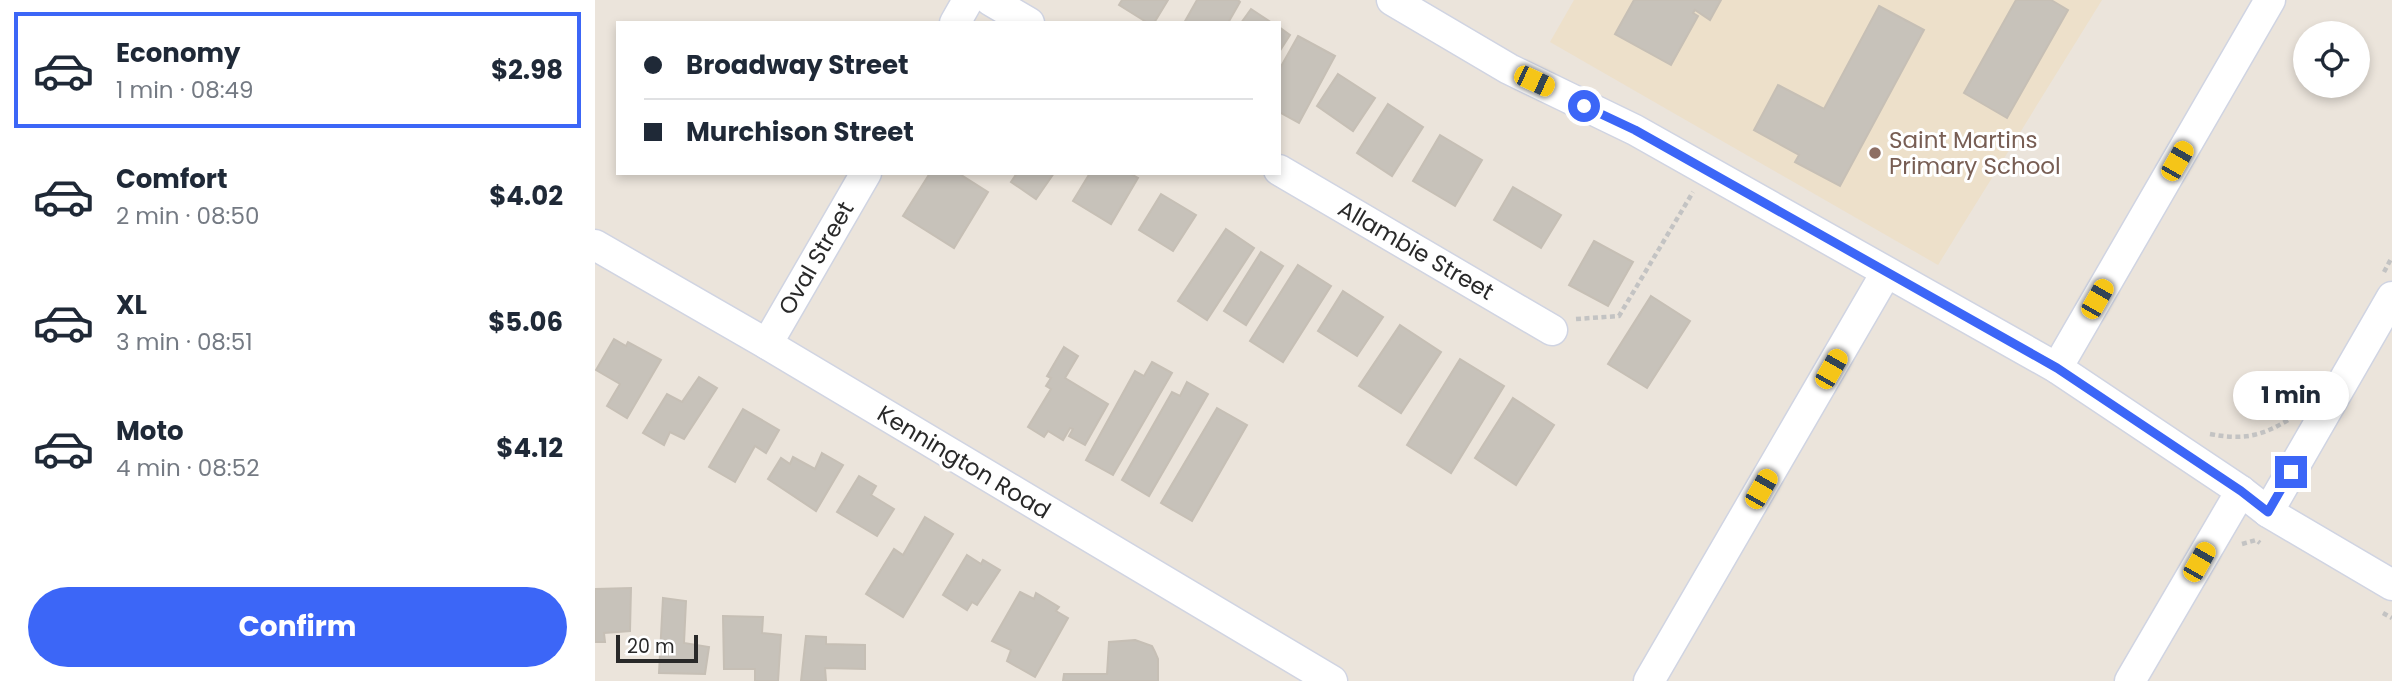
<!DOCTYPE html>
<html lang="en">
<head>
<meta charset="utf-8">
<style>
	:root { --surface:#fff; --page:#f2f2f3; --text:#1f2937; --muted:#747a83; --line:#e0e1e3; --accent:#3c66f7 }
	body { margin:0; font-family:Poppins,sans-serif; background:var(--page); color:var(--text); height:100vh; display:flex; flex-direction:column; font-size:26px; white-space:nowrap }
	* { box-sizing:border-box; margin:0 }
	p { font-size:23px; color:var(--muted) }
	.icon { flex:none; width:38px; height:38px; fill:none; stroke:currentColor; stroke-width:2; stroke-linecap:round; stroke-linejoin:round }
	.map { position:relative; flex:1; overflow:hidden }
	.details { display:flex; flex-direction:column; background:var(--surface); width:595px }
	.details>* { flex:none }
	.top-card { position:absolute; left:21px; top:21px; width:665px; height:154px; border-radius:0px; box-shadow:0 4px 10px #0003; display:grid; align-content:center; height:154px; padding:0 28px; background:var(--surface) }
	.buttons { position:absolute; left:1698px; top:21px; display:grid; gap:14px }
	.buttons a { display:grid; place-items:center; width:77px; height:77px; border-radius:50%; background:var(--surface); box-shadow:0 4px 10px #0003; font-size:35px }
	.scale { position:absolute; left:21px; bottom:18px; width:82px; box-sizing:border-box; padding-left:7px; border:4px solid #292929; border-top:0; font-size:19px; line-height:24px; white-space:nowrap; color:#292929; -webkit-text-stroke:5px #fff; paint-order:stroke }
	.end { position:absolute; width:32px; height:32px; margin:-16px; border:9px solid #3c66f7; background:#fff; box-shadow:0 0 0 4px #fff }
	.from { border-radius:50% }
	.bubble { position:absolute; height:49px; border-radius:24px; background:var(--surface); box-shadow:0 4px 10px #0003; font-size:23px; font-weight:700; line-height:49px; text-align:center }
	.car { position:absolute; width:21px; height:42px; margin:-21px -10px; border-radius:9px; box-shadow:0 0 5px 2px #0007; background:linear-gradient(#f5c518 24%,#345 0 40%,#f5c518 0 76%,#345 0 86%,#f5c518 0) }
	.top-card b { display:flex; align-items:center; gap:24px; height:66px; font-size:26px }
	.top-card b+b { border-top:2px solid var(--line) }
	.top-card i { width:18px; height:18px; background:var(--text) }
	ul { padding:12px 0 0; list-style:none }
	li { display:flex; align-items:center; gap:21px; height:116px; margin:0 14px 10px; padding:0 14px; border:4px solid transparent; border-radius:0px }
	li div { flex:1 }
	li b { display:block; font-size:26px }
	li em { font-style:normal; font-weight:700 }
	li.active { border-color:var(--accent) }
	li>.icon { width:63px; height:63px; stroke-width:1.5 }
	.button { display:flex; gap:14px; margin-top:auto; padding:14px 28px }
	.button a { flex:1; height:80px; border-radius:42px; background:var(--accent); color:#fff; font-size:28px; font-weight:700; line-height:80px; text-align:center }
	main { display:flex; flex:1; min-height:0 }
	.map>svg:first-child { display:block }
</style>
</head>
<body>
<main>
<section class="details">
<ul>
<li class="active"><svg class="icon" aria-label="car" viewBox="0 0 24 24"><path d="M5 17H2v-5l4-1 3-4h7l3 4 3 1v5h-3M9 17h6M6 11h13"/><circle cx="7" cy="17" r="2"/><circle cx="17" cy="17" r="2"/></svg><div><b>Economy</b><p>1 min · 08:49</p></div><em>$2.98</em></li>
<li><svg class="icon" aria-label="car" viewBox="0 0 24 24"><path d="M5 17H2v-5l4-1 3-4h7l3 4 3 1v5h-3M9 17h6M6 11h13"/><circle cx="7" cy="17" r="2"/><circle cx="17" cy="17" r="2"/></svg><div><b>Comfort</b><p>2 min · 08:50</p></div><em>$4.02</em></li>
<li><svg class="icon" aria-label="car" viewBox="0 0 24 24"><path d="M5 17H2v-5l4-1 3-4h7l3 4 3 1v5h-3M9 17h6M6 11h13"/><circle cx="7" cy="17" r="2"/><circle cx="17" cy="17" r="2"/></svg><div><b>XL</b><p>3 min · 08:51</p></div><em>$5.06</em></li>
<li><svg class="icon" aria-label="car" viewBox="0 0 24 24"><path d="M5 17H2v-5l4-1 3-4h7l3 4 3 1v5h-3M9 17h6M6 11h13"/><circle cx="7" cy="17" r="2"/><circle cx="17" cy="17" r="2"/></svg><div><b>Moto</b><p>4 min · 08:52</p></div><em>$4.12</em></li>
</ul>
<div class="button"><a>Confirm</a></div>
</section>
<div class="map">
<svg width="1797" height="681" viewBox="0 0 1797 681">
	<rect width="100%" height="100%" fill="#ebe4db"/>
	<!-- education -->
	<polygon fill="#ede0ca" points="979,0 1507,0 1343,265 955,42"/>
	<!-- building -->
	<g fill="#c7c2ba" stroke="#c6bfb5" stroke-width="2">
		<polygon points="527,0 573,0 559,23 553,23 524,5"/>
		<polygon points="602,0 643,0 645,2 633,23 589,23"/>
		<polygon points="1039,0 1126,0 1115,20 1100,10 1098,13 1103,16 1076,65 1020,34"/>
		<polygon points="1421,0 1456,0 1473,10 1412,118 1369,93"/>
		<polygon points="1284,6 1329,30 1245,186 1200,162 1204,155 1159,130 1183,85 1229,109"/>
		<polygon points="656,9 677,23 646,23"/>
		<polygon points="684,27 695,35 684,52"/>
		<polygon points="703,36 740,56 704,123 684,112 684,70"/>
		<polygon points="743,74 780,98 758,131 722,106"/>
		<polygon points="793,104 828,127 797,176 762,153"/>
		<polygon points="845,135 887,160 860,206 818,181"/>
		<polygon points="335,173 363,173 393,192 359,248 308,216"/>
		<polygon points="422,173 459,173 441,199 416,182"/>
		<polygon points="495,173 534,173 543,178 516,224 478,201"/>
		<polygon points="918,187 966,215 946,248 899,220"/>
		<polygon points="566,194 601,215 578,251 544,230"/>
		<polygon points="631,229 659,248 612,320 583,301"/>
		<polygon points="999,241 1038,262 1013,306 974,285"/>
		<polygon points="666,252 688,266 651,325 629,311"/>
		<polygon points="703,265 736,286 688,362 655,341"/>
		<polygon points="748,291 788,317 762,356 723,331"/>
		<polygon points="1056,296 1095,321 1052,388 1013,364"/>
		<polygon points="805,325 846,352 806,413 764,386"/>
		<polygon points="19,339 31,346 33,342 66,360 32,418 12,406 25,384 1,370"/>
		<polygon points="469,347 483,356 470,378 513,404 490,445 474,436 478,429 475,428 468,440 453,431 449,437 433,427 456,389 451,386 456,378 452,376"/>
		<polygon points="865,359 909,386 856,473 812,445"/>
		<polygon points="557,362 577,373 518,475 491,460 540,371 549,376"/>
		<polygon points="104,377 122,388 89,439 75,432 69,445 48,433 72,394 87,402"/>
		<polygon points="592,382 613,394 554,496 527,480 577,392 585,396"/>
		<polygon points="918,398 959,425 921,485 880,458"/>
		<polygon points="622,408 652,425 597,521 566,503"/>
		<polygon points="148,409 184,430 171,453 160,446 140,482 114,467"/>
		<polygon points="227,453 248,465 221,511 173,479 186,458 195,464 198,457 220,469"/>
		<polygon points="264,476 281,486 276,495 299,509 282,536 242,512"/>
		<polygon points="330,517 358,534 308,617 271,594 299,549 308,555"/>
		<polygon points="372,555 386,564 388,560 405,570 382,605 377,602 372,610 348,595"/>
		<polygon points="36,588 35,631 9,633 10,642 0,642 0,589"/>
		<polygon points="425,592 439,599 441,593 464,607 461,611 473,618 440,677 412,661 416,650 397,641"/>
		<polygon points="68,598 91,601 89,643 114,647 110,674 64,673"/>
		<polygon points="128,616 168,617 167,633 186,635 183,681 160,681 160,669 129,669"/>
		<polygon points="211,636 231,637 231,644 270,645 270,669 230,668 231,681 206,681"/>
		<polygon points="540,640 557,646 560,652 563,659 563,681 468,681 469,674 512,674 514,642"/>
	</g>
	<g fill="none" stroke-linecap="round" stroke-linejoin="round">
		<defs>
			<g id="street">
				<polyline points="395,0 434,23"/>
				<polyline points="797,0 914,69 1040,130 1462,368 1646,491 1673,512 1797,585"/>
				<polyline points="360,23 373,0"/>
				<polyline points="684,170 957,330"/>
				<polyline points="0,245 172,344 737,681"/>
				<polyline points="172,344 271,173"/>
				<polyline points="1462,368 1675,0"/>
				<polyline points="1673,512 1797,297"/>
				<polyline points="1054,681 1291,273"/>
				<polyline points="1535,681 1646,491"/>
			</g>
		</defs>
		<!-- street casing -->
		<use href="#street" stroke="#d0d4e2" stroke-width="33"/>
		<!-- path -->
		<g stroke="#c3c3c3" stroke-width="4.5" stroke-dasharray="5 3.5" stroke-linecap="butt">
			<polyline points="1789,272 1797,257"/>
			<polyline points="981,319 1024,316 1098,192"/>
			<path d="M1615,434C1647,440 1665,437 1693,420"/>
			<polyline points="1647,544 1661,540 1665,543"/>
			<polyline points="1788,613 1797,618"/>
		</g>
		<!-- street -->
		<use href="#street" stroke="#fff" stroke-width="30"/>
	</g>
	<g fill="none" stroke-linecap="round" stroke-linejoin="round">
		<!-- route -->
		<polyline stroke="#3c66f7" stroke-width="9" points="989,106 1040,130 1462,368 1646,491 1673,512 1696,472"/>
	</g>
	<!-- markers -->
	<circle fill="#8d6e63" stroke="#fff" stroke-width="2.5" cx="1280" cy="153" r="7"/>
	<g text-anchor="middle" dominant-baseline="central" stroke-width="6" stroke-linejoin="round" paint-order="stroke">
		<!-- education labels -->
		<g font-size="23" fill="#785e54" stroke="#fff" text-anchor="start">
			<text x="1294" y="140">Saint Martins<tspan x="1294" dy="26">Primary School</tspan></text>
		</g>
		<!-- street labels -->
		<g font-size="23" fill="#292929" stroke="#fff">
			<text transform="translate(821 250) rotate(30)">Allambie Street</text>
			<text transform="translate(221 258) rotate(-60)">Oval Street</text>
			<text transform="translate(369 462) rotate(31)">Kennington Road</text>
		</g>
	</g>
</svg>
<div class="buttons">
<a><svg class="icon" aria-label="locate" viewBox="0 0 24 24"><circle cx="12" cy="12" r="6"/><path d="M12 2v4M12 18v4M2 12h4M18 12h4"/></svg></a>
</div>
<div class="scale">20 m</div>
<i class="end from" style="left:989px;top:106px"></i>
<i class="end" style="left:1696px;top:472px"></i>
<div class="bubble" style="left:1638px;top:371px;width:116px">1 min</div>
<i class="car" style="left:939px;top:81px;rotate:115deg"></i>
<i class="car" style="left:1582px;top:161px;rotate:30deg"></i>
<i class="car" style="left:1502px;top:299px;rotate:30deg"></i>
<i class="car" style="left:1236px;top:369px;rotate:30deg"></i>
<i class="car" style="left:1166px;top:489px;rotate:30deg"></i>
<i class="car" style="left:1604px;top:562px;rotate:30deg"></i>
<div class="top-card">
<b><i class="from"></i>Broadway Street</b>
<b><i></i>Murchison Street</b>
</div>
</div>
</main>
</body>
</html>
